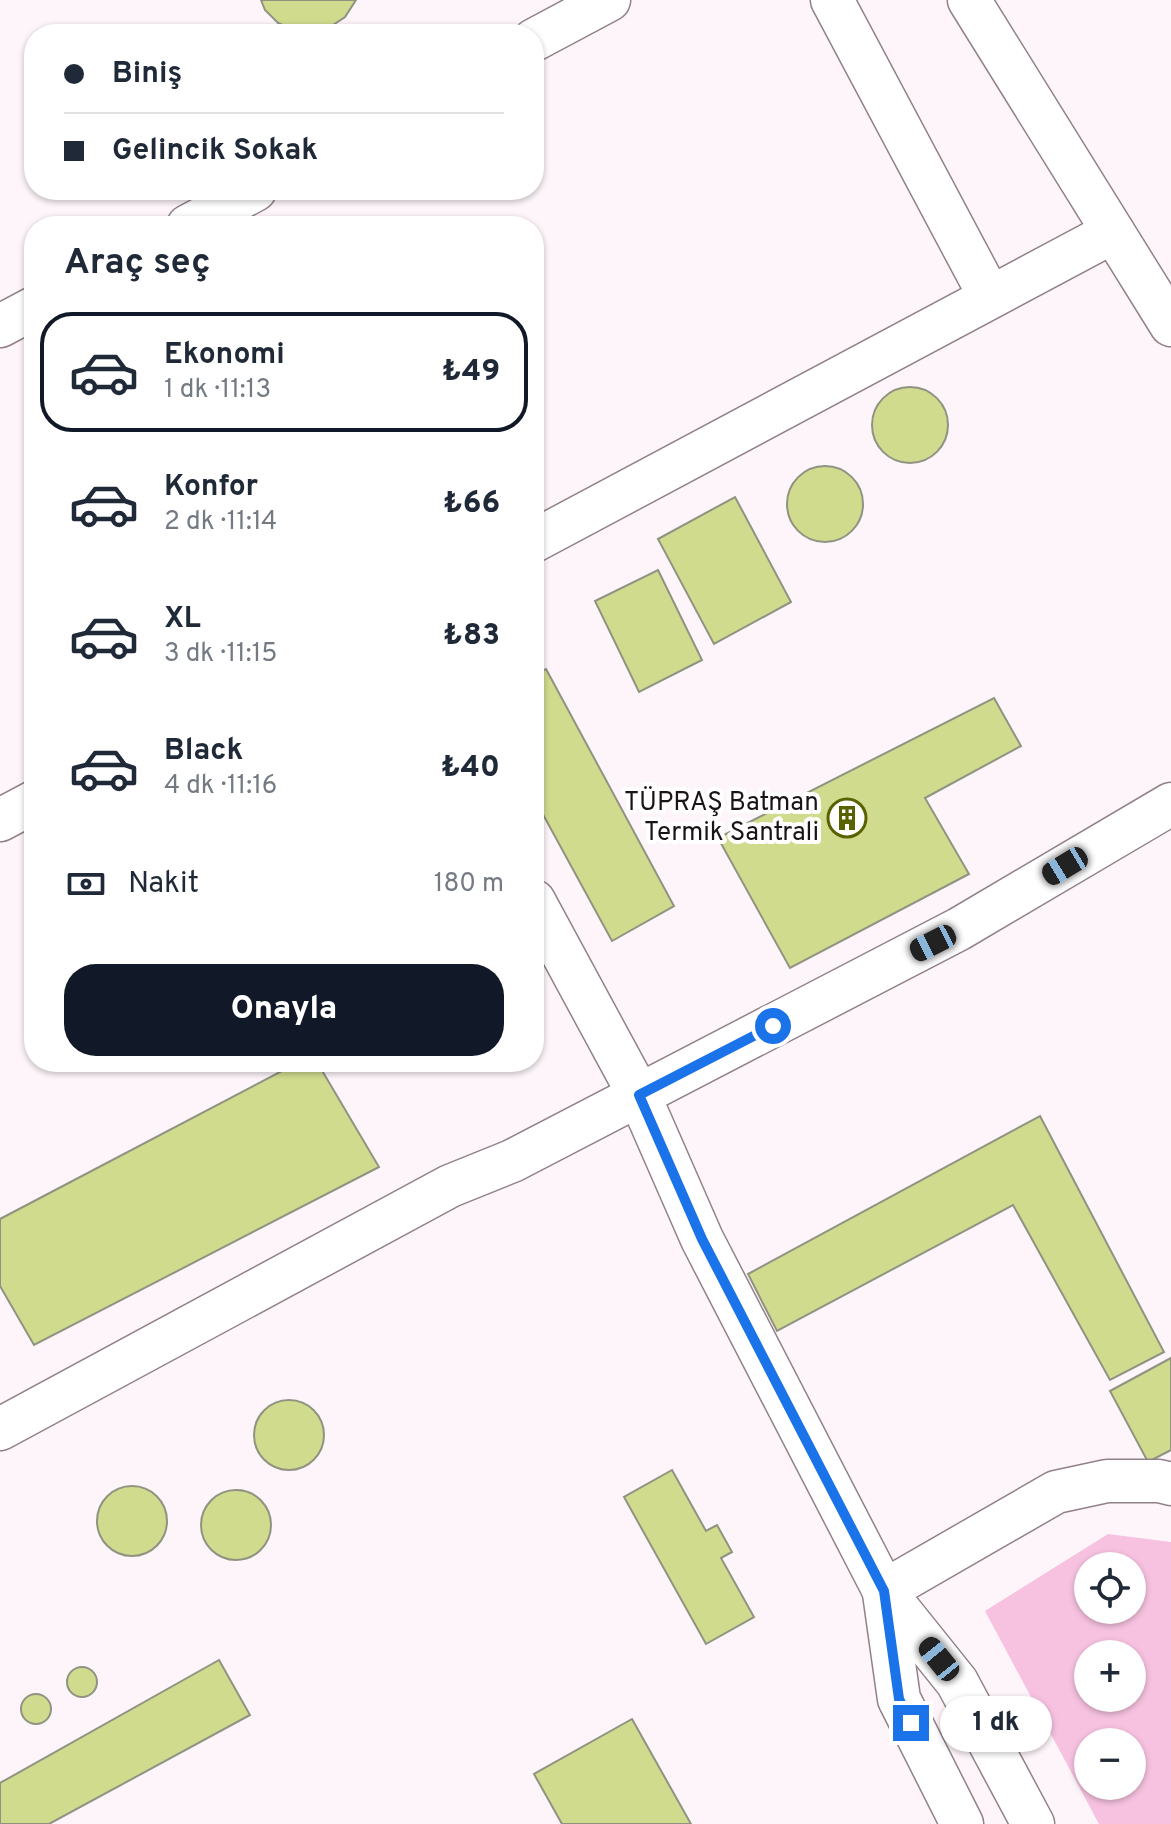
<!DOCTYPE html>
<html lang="tr">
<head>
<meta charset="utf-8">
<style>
	:root { --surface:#fff; --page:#f2f2f3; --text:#1f2937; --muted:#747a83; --line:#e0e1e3; --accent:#111827 }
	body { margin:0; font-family:Overpass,sans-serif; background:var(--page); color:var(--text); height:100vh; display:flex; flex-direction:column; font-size:30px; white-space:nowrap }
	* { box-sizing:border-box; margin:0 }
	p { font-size:26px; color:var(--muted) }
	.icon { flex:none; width:44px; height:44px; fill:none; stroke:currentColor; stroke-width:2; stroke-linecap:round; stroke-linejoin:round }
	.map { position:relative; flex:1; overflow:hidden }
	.drawer { position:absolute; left:24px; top:216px; width:520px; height:856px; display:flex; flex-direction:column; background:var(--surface); border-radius:32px; box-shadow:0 2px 6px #0004 }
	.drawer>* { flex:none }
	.top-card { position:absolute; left:24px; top:24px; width:520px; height:176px; border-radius:32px; box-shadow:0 2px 6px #0004; display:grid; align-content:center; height:176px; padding:0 40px; background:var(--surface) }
	.buttons { position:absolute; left:1074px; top:1552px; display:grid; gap:16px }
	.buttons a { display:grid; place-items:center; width:72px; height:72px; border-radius:50%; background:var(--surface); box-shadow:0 2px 6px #0004; font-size:40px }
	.end { position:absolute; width:36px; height:36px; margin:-18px; border:10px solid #1a73e8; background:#fff; box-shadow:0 0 0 4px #fff }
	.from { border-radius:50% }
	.bubble { position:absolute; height:56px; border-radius:28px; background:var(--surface); box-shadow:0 2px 6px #0004; font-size:26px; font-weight:800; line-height:56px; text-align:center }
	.car { position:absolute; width:24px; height:48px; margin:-24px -12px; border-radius:10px; box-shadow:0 0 6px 2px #0007; background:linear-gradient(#222 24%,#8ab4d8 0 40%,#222 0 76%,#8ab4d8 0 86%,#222 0) }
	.top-card b { display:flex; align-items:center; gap:28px; height:76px; font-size:30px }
	.top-card b+b { border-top:2px solid var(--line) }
	.top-card i { width:20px; height:20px; background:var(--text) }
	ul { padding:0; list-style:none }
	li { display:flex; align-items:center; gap:24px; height:120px; margin:0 16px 12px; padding:0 24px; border:4px solid transparent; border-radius:32px }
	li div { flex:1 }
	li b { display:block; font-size:30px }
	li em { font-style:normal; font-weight:800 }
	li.selected { border-color:var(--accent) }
	li>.icon { width:72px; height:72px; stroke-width:1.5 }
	h2 { padding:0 40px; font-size:36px; line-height:96px }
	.pay { display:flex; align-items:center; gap:20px; height:88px; padding:0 40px; font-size:30px }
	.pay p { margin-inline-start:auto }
	.action { display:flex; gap:16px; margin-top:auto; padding:16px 40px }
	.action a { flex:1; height:92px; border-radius:32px; background:var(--accent); color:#fff; font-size:32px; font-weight:800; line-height:92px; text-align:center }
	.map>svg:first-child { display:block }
</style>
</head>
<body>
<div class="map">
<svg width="1171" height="1824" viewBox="0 0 1171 1824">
	<rect width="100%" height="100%" fill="#fdf5f9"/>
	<!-- green -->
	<path fill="#f7c2e0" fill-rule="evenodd" d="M1108,1534L1171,1542V1824H1099L985,1611ZM1088,1566H1132V1610H1088ZM1088,1654H1132V1698H1088ZM1088,1742H1132V1786H1088Z"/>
	<!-- building -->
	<g fill="#d0db8e" stroke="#909382" stroke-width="2">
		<polygon points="261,0 356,0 345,17 330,27 312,32 294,30 278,23 265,10"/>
		<circle cx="910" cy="425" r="38"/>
		<circle cx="825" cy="504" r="38"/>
		<polygon points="735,497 791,602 714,644 658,539"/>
		<polygon points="658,570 702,660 639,692 595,601"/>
		<polygon points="546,669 674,906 612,941 534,798 534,675"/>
		<polygon points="994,698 1021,746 925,798 969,874 790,968 718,838"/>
		<polygon points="299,1062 317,1062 379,1167 34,1345 0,1286 0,1219"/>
		<polygon points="1040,1116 1164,1352 1110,1380 1013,1205 777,1331 748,1274"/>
		<polygon points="1171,1358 1171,1450 1148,1462 1110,1391"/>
		<circle cx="289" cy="1435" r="35"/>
		<polygon points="672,1470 706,1531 717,1525 732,1552 721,1558 754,1617 706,1644 624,1497"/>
		<circle cx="132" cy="1521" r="35"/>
		<circle cx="236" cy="1525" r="35"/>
		<polygon points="219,1660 250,1715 49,1824 0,1824 0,1783"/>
		<circle cx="82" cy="1682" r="15"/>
		<circle cx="36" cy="1709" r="15"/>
		<polygon points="632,1719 691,1824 562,1824 534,1774"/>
	</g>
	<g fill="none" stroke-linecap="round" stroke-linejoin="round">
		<defs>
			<g id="minor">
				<polyline points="832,0 990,297"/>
				<polyline points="969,0 1171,325"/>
				<polyline points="534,40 609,0"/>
				<polyline points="188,226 255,190"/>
				<polyline points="0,326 34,308"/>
				<polyline points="534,541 1113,232"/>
				<polyline points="0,820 34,802"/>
				<polyline points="534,901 639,1095 702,1239 884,1591 957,1682 1033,1824"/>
				<polyline points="0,1429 450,1186 512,1161 959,929 1171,804"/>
				<polyline points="884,1591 1056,1492 1107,1481 1159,1481 1171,1484"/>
				<polyline points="884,1593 899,1699 962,1824"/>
			</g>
		</defs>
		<!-- minor casing -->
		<use href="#minor" stroke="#92818a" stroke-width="45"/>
		<!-- minor -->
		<use href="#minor" stroke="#fff" stroke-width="42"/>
	</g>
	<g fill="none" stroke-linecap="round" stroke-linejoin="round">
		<!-- route -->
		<polyline stroke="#1a73e8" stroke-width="10" points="773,1026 639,1095 702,1239 884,1591 899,1699 911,1723"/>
	</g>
	<!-- icons -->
	<defs>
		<symbol id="building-ring" viewBox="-11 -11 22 22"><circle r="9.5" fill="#fff" stroke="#5a6200" stroke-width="1.5"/><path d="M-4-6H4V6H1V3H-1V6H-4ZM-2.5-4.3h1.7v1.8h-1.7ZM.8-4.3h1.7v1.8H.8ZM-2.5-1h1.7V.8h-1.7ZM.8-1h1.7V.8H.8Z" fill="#5a6200"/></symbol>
	</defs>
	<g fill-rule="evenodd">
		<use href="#building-ring" x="825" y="796" width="44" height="44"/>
	</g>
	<g text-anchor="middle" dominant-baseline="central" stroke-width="8" stroke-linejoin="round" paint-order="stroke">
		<!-- poi labels -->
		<g font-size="26" fill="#1a1417" stroke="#fff" text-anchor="end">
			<text x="819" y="803">TÜPRAŞ Batman<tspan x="819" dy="30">Termik Santrali</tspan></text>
		</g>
	</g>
</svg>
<div class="buttons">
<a><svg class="icon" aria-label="locate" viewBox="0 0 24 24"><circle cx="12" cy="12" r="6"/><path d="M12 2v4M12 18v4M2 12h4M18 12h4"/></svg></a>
<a>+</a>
<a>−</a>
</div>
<i class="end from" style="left:773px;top:1026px"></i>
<i class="end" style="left:911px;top:1723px"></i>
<div class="bubble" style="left:940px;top:1696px;width:112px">1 dk</div>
<i class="car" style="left:1065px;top:866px;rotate:239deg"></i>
<i class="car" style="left:933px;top:943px;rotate:243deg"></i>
<i class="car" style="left:939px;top:1659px;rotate:321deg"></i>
<div class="top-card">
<b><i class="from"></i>Biniş</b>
<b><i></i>Gelincik Sokak</b>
</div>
<section class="drawer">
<h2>Araç seç</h2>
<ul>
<li class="selected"><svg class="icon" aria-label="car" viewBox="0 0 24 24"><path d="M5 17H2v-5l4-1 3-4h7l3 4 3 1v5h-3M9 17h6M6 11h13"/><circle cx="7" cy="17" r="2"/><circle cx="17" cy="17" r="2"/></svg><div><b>Ekonomi</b><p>1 dk · 11:13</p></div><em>₺49</em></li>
<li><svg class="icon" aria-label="car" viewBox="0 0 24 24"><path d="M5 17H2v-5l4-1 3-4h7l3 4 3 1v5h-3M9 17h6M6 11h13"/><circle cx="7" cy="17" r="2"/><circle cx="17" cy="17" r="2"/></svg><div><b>Konfor</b><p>2 dk · 11:14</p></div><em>₺66</em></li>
<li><svg class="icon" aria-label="car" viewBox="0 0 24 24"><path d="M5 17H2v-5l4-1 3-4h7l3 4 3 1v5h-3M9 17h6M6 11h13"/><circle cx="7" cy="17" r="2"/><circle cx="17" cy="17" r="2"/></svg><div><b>XL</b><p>3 dk · 11:15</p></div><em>₺83</em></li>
<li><svg class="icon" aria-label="car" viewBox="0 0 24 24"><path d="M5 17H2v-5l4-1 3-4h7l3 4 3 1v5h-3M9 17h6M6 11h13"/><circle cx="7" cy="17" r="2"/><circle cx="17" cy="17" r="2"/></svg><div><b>Black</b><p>4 dk · 11:16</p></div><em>₺40</em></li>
</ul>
<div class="pay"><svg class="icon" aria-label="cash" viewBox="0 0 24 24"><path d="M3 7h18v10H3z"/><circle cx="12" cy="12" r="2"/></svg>Nakit<p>180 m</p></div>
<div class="action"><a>Onayla</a></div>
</section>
</div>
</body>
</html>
